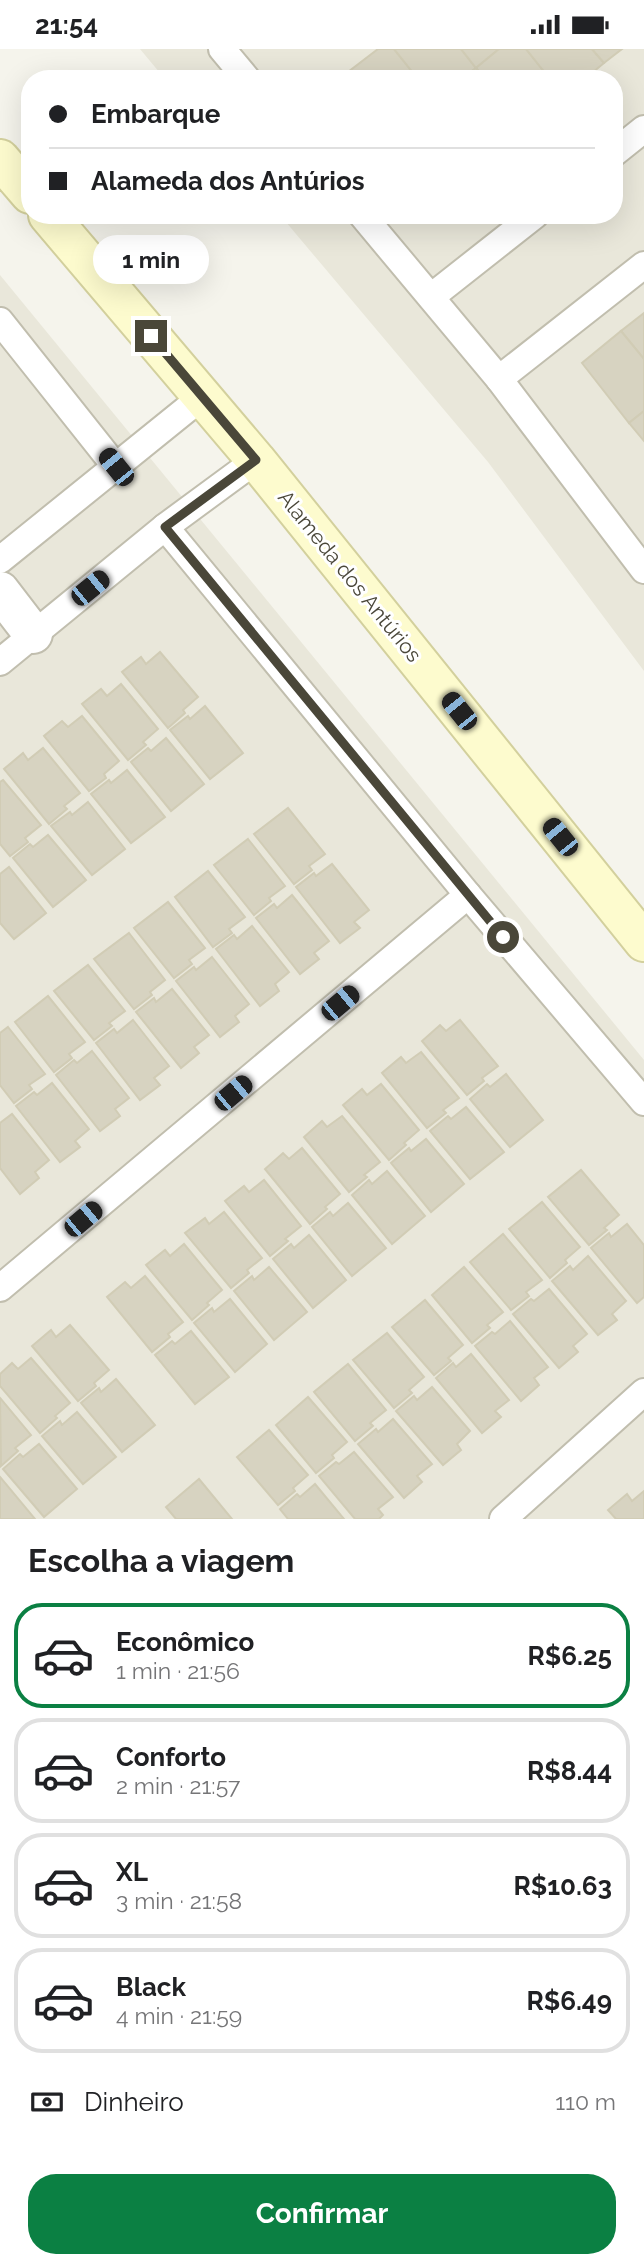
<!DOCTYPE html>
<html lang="pt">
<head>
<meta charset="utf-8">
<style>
	:root { --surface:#fff; --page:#f6f6f6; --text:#202124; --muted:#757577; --line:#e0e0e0; --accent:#0b8043 }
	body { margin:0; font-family:Raleway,sans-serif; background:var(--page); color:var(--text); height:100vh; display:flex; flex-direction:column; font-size:26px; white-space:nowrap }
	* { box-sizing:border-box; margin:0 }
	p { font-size:23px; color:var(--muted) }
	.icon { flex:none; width:38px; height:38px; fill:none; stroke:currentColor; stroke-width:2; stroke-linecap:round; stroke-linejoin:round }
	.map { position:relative; height:1470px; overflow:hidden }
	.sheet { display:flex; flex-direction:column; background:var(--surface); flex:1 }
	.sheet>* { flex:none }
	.hud { position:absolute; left:21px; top:21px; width:602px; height:154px; border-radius:28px; box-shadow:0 7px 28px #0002; display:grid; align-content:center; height:154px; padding:0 28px; background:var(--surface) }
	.end { position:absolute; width:32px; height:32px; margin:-16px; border:9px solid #4a4739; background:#fff; box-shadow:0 0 0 4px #fff }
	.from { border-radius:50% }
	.bubble { position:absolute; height:49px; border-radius:24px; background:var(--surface); box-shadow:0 7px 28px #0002; font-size:23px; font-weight:700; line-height:49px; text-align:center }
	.car { position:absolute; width:21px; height:42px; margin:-21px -10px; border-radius:9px; box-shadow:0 0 5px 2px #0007; background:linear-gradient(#222 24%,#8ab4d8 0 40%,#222 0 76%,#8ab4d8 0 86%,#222 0) }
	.hud b { display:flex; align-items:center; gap:24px; height:66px; font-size:26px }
	.hud b+b { border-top:2px solid var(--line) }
	.hud i { width:18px; height:18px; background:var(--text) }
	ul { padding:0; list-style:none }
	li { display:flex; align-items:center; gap:21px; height:105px; margin:0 14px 10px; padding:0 14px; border:4px solid var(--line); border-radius:28px }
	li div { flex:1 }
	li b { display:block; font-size:26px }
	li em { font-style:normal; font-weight:700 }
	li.on { border-color:var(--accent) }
	li>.icon { width:63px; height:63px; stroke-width:1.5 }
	h2 { padding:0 28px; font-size:32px; line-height:84px }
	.pay { display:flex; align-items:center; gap:18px; height:77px; padding:0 28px; font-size:26px }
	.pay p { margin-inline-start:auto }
	.cta { display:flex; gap:14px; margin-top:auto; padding:14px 28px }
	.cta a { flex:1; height:80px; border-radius:28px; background:var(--accent); color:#fff; font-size:28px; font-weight:700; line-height:80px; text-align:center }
	.status { display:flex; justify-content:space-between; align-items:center; height:49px; padding:0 35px; background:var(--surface); direction:ltr }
	.status svg { height:19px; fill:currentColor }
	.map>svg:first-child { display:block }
</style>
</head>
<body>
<div class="status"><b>21:54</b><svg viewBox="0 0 49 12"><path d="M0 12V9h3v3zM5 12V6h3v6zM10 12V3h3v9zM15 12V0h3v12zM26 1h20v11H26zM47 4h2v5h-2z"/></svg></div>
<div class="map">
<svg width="644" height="1470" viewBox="0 0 644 1470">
	<rect width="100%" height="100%" fill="#f5f4ec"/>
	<!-- residential -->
	<g fill="#e9e7da">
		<polygon points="140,0 644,0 644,622 488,413 280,166 614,166 614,30 165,30"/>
		<polygon points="0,226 644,1011 644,1470 0,1470"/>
	</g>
	<!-- building -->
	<g fill="#d7d3c1" stroke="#d1ccb5" stroke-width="2">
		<polygon points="378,0 394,0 418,30 353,30 348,23"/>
		<polygon points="394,0 461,0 476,19 462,30 418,30"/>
		<polygon points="461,0 499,0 476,19"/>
		<polygon points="499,0 526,0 550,30 485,30 476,19"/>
		<polygon points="526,0 592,0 604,14 585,30 550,30"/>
		<polygon points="592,0 622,0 604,14"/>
		<polygon points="476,19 485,30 462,30"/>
		<polygon points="644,264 644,310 621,282"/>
		<polygon points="621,282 644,310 644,362 629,374 582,314"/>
		<polygon points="644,362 644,392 629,374"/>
		<polygon points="160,603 198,648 183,661 185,664 168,679 122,623 141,608 146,615"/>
		<polygon points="121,635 158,680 143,693 146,696 128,711 82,655 101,640 107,647"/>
		<polygon points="205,657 243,704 210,730 170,681 188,667 190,670"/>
		<polygon points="82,667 119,712 104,725 106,729 89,742 44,687 62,672 68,678"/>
		<polygon points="166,689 204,735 171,762 131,713 148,699 151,702"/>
		<polygon points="43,699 80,744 64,757 67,760 49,775 4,720 23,704 28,711"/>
		<polygon points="127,721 165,768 131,794 91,745 109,731 111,734"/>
		<polygon points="3,731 41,776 25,789 28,793 10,807 0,795 0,733"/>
		<polygon points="88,753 125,800 92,826 51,777 70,763 72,766"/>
		<polygon points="288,759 325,805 309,817 312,821 294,835 254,785"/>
		<polygon points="48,786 86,831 53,858 13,809 30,795 33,798"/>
		<polygon points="248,790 285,837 269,849 271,852 254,866 214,816"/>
		<polygon points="332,815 369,861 354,873 360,879 340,894 296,838 314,824 316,827"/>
		<polygon points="9,818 46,864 14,890 0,874 0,825"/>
		<polygon points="208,822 245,868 229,880 232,884 213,898 175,848"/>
		<polygon points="292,846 329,892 314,904 319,910 300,925 256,869 274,855 277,859"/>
		<polygon points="168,853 205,899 189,911 192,915 174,929 134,879"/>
		<polygon points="252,877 289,923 275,935 279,942 260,957 216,900 234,886 237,890"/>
		<polygon points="129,884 165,931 150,943 152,946 134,960 94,910"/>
		<polygon points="212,908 249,955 235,967 239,973 220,988 176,932 194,918 196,921"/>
		<polygon points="88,916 125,962 109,974 112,977 94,991 54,942"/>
		<polygon points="172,940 209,986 194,998 199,1004 181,1019 136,963 154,949 156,953"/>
		<polygon points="48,947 85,993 69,1005 72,1009 54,1023 15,973"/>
		<polygon points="133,971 169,1017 154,1029 160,1036 140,1051 96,994 114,980 117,984"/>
		<polygon points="460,971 498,1017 482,1029 484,1032 467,1046 422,992 440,976 446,982"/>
		<polygon points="8,978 45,1025 29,1036 32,1040 14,1054 0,1036 0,984"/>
		<polygon points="92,1002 129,1049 115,1060 120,1067 100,1082 56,1026 74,1011 77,1014"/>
		<polygon points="421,1003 459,1049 443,1061 446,1064 427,1079 382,1024 401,1008 406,1014"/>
		<polygon points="506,1025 543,1071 510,1098 470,1050 487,1035 490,1038"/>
		<polygon points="52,1034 89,1080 75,1092 80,1098 60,1113 16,1057 34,1043 37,1046"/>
		<polygon points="381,1035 419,1081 404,1094 406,1096 389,1111 343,1056 362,1040 367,1046"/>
		<polygon points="466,1058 504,1103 470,1130 430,1082 448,1067 451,1070"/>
		<polygon points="12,1065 49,1111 35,1123 39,1129 20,1145 0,1119 0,1074"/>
		<polygon points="342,1067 380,1113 364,1126 367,1128 349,1143 304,1088 322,1072 327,1078"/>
		<polygon points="426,1090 464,1135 431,1163 391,1114 409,1099 411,1102"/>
		<polygon points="302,1099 340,1145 325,1158 327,1160 310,1175 265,1120 283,1104 289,1110"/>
		<polygon points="581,1121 619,1166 604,1179 607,1181 589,1196 548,1148"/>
		<polygon points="387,1122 425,1167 392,1195 352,1146 369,1131 372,1135"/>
		<polygon points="264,1131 301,1177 285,1190 288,1192 270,1207 225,1152 244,1137 249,1143"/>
		<polygon points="542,1153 580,1198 565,1211 567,1214 550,1229 509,1180"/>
		<polygon points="348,1154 386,1199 352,1227 312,1178 330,1163 333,1167"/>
		<polygon points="224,1163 262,1209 247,1221 249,1224 231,1239 185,1184 205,1169 209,1175"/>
		<polygon points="627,1175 644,1196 644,1248 637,1254 591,1199 609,1184 611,1188"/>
		<polygon points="503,1185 542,1231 526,1243 529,1247 511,1261 470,1213"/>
		<polygon points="309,1186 346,1231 313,1259 273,1210 291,1195 294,1199"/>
		<polygon points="184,1195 222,1241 207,1254 209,1256 192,1271 146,1216 165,1201 170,1207"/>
		<polygon points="588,1207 626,1252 612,1265 617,1271 598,1286 552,1232 570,1217 573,1221"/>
		<polygon points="269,1218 307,1263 274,1291 234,1242 252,1227 254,1231"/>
		<polygon points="464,1218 503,1263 487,1276 490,1279 472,1294 432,1246"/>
		<polygon points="145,1227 183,1273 168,1285 170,1288 152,1303 107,1248 125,1233 131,1239"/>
		<polygon points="549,1240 587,1285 573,1297 578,1303 559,1319 513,1265 531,1250 534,1252"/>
		<polygon points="230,1250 267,1295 235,1323 194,1274 212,1259 214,1263"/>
		<polygon points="425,1251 463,1296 448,1309 451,1312 434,1326 392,1278"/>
		<polygon points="510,1272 548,1318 534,1329 539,1336 521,1352 475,1297 492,1283 495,1285"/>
		<polygon points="70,1276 109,1321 94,1334 96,1337 78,1352 32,1297 51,1281 56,1288"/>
		<polygon points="191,1282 229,1328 195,1355 155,1306 172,1292 175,1295"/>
		<polygon points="387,1284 424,1328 409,1341 412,1344 394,1359 353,1311"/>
		<polygon points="471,1305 509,1351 495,1362 501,1368 482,1384 436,1329 453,1314 456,1318"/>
		<polygon points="31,1309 70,1354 55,1367 57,1369 40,1384 0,1337 0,1325 12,1314 18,1320"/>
		<polygon points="348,1315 386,1361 370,1374 373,1377 355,1392 314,1343"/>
		<polygon points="116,1330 155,1376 122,1403 81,1354 99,1339 101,1343"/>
		<polygon points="432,1338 470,1382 457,1395 461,1401 443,1416 396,1362 414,1347 417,1351"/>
		<polygon points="308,1348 347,1393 332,1406 334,1409 316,1424 276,1376"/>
		<polygon points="0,1349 31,1386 15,1399 18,1402 1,1417"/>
		<polygon points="77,1363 116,1408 83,1435 42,1387 60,1372 62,1376"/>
		<polygon points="393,1370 432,1415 417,1427 422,1433 404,1449 358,1395 376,1380 378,1383"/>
		<polygon points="269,1381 308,1426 293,1439 295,1442 278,1456 237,1408"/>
		<polygon points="39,1395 77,1440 44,1468 3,1420 20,1405 23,1408"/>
		<polygon points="354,1403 393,1448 378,1460 383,1466 379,1470 355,1470 319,1427 336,1413 339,1415"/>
		<polygon points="0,1428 35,1470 0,1470"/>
		<polygon points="199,1430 232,1470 176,1470 166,1458"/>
		<polygon points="315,1435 344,1470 288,1470 280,1460 297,1445 300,1448"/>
		<polygon points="644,1442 644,1470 616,1470 608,1461 627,1445 632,1452"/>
	</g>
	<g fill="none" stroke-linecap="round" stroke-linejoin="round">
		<defs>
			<g id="lane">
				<polyline points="222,0 247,30"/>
				<polyline points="614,104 644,80"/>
				<polyline points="362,166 499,330 644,521"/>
				<polyline points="431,248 535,166"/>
				<polyline points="0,272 116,418"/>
				<polyline points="499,330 644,216"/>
				<polyline points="165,478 468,846 644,1053"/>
				<polyline points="0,511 203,347"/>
				<polyline points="0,613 165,478 256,411"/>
				<polyline points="0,1239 468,846"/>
				<polyline points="503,1470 644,1343"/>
			</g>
			<polyline id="street" points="0,542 33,585"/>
			<g id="secondary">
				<polyline points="0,110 30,145"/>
				<polyline points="48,166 256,411 644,893"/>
			</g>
		</defs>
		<!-- lane casing -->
		<use href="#lane" stroke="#c1beae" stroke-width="30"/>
		<!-- street casing -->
		<use href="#street" stroke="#c1beae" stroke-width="42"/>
		<!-- secondary casing -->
		<use href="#secondary" stroke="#d3d09d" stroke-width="42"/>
		<!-- lane -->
		<use href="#lane" stroke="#fff" stroke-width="26"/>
		<!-- street -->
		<use href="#street" stroke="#fff" stroke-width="38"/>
		<!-- secondary -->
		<use href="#secondary" stroke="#fdfbce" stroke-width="38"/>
	</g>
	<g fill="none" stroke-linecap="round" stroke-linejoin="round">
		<!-- route -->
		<polyline stroke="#4a4739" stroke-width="9" points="151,287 256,411 165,478 503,888"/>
	</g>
	<g text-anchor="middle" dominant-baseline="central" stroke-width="6" stroke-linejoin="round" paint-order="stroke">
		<!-- street labels -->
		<g font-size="21" fill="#4a4739" stroke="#fff">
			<text transform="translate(350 527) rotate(51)">Alameda dos Antúrios</text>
		</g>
	</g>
</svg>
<i class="end from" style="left:503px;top:888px"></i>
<i class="end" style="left:151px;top:287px"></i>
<div class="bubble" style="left:93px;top:186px;width:116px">1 min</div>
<i class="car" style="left:116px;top:418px;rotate:321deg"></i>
<i class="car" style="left:90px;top:539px;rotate:51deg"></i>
<i class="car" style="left:459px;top:662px;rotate:321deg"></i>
<i class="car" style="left:560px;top:788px;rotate:321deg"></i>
<i class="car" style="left:340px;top:954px;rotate:50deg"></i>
<i class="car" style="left:233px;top:1044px;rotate:50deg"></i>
<i class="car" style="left:83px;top:1170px;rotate:50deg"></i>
<div class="hud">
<b><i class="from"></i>Embarque</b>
<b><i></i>Alameda dos Antúrios</b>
</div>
</div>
<section class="sheet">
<h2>Escolha a viagem</h2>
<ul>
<li class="on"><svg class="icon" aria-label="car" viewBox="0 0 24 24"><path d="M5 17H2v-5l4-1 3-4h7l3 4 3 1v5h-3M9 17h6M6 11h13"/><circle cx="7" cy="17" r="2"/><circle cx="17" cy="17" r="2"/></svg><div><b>Econômico</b><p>1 min · 21:56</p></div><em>R$6.25</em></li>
<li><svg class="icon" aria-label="car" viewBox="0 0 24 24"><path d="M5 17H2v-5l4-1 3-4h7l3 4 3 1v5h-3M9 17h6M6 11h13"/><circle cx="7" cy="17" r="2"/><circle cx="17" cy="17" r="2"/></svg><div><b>Conforto</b><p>2 min · 21:57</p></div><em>R$8.44</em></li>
<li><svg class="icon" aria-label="car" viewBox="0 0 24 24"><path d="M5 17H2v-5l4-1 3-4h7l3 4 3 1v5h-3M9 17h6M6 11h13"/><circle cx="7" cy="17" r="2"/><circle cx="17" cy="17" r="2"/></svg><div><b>XL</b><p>3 min · 21:58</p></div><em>R$10.63</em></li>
<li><svg class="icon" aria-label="car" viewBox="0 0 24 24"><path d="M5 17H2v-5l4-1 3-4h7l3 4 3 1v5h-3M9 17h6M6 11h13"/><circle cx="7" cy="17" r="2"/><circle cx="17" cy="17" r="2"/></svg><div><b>Black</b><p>4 min · 21:59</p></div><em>R$6.49</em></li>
</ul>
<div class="pay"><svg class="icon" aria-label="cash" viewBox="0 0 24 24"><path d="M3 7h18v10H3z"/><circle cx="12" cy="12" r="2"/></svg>Dinheiro<p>110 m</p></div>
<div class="cta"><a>Confirmar</a></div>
</section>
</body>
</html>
